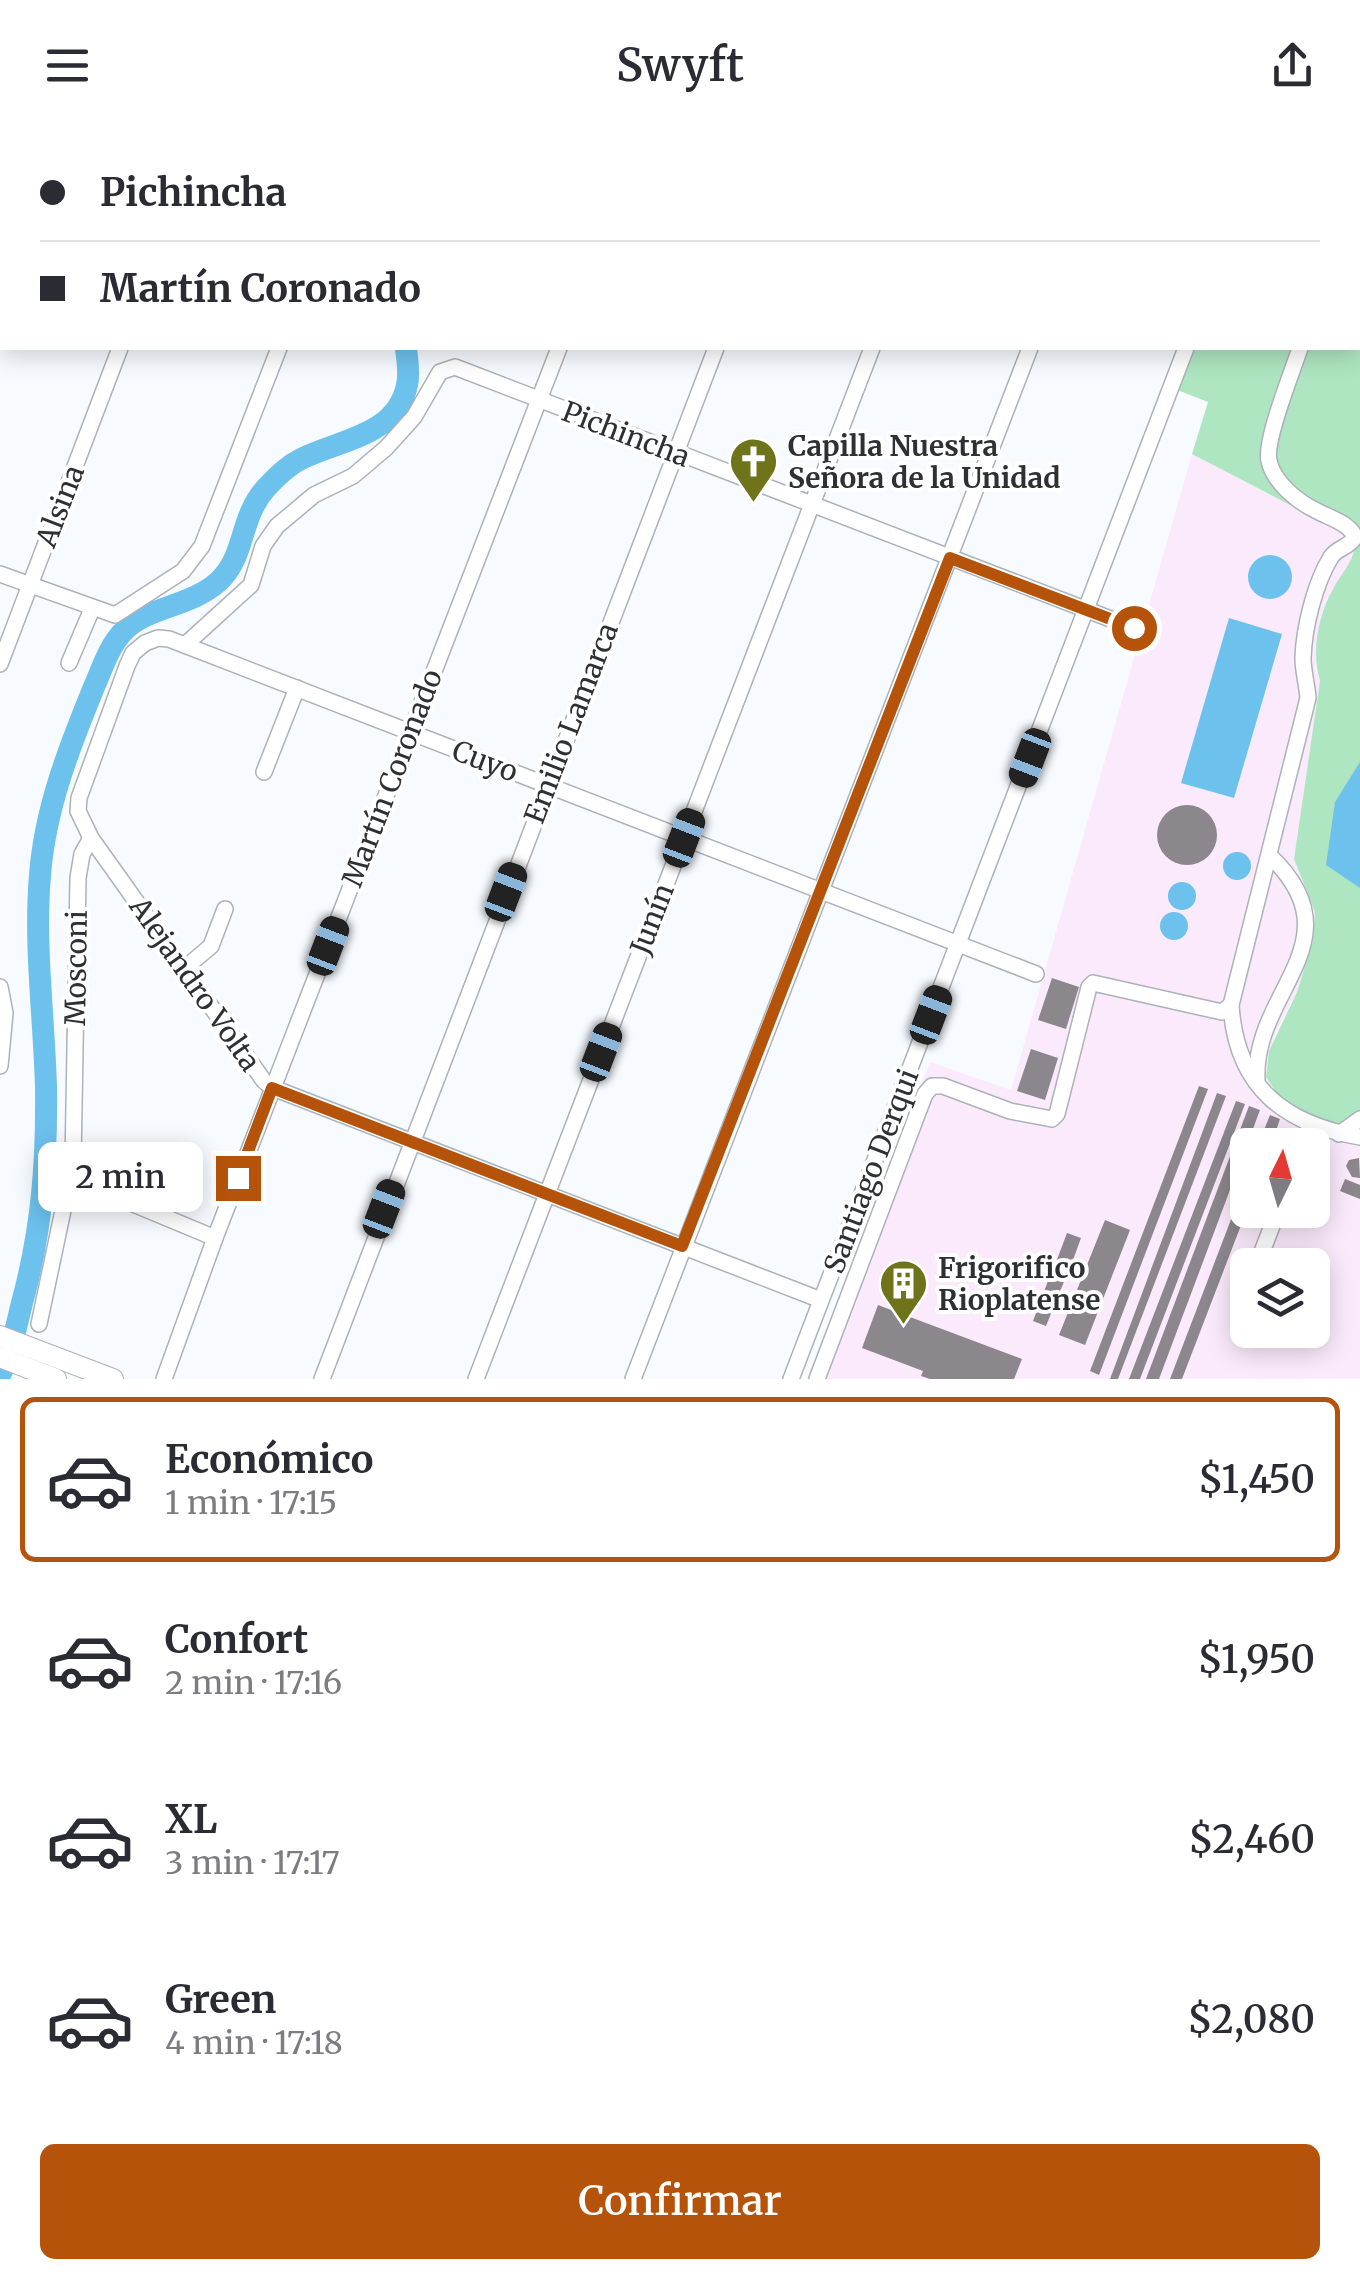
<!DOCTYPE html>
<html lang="es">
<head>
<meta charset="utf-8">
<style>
	:root { --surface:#fff; --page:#f2f2f3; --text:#2b2b33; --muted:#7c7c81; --line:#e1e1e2; --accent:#b45309 }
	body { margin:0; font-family:Merriweather,serif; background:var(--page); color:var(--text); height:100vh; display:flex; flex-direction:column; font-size:38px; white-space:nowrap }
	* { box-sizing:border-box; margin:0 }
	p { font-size:32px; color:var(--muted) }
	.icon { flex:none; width:55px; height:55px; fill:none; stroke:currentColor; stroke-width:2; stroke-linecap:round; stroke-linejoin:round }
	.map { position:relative; height:1249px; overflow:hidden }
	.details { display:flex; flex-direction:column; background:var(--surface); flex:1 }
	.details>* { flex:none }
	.banner { position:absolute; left:0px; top:0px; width:1360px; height:220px; box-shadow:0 5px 25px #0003; display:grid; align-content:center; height:220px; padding:0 40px; background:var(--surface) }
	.needle { width:65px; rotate:5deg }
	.tools { position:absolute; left:1230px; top:998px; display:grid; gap:20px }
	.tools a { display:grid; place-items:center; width:100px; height:100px; border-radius:15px; background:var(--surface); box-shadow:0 5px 25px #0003; font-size:50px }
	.end { position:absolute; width:45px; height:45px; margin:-22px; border:12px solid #b45309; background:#fff; box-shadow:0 0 0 5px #fff }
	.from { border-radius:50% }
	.bubble { position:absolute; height:70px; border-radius:15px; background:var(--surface); box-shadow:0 5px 25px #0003; font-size:32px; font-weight:600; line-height:70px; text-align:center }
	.car { position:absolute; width:30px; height:60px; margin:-30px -15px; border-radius:12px; box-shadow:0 0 8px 2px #0007; background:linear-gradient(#222 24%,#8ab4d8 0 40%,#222 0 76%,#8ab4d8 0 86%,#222 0) }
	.banner b { display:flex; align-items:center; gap:35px; height:95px; font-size:38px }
	.banner b+b { border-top:2px solid var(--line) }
	.banner i { width:25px; height:25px; background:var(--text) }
	ul { padding:18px 0 0; list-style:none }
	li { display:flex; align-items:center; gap:30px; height:165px; margin:0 20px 15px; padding:0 20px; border:5px solid transparent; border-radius:15px }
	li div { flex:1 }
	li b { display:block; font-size:38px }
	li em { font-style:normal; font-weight:600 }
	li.active { border-color:var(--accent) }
	li>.icon { width:90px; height:90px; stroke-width:1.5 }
	.primary-button { display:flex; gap:20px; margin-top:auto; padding:20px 40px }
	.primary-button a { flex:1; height:115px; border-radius:15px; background:var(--accent); color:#fff; font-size:40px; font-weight:600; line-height:115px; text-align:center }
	header { display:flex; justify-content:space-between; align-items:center; height:130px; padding:0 40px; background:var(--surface); font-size:45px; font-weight:600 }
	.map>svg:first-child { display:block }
</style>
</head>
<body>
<header><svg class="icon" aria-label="menu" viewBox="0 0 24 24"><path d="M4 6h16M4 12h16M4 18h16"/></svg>Swyft<svg class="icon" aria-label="share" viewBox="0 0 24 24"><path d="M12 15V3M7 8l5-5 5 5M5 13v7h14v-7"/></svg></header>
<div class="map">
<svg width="1360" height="1249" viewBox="0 0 1360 1249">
	<rect width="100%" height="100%" fill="#f7fbff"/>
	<!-- industrial -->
	<path fill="#fbeafc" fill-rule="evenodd" d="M1192,324L1347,404L1355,417L1353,427L1331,462L1315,536L1320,551L1294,729L1315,782L1313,811L1297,862L1275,904L1266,937V947L1360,1002V1249H807L930,932L1011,960ZM1248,1015H1312V1080H1248ZM1248,1135H1312V1200H1248Z"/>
	<!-- green -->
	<path fill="#aee6c1" d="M1254,0H1360V1002L1333,998L1294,978L1280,968L1266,947L1269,921L1297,862L1313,811L1315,782L1294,729L1320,551C1311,522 1318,486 1333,459C1340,445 1352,434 1355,417L1346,404L1192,324L1208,272L1172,258L1185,218H1358V2H1253Z"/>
	<!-- water -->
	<g fill="#6dc1ed">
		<circle cx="1270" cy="447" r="22"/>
		<polygon points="1229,488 1282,504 1234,668 1181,653"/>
		<polygon points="1360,632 1360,758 1326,735 1335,672"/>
		<circle cx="1237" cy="736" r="14"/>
		<circle cx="1182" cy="766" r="14"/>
		<circle cx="1174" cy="796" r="14"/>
	</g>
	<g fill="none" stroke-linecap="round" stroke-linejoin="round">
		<!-- river -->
		<g stroke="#6dc1ed" stroke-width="22">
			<polyline points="618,2 619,0"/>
			<path d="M0,1245C11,1224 16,1197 22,1173C42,1099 47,1033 46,957C44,887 34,815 40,745C45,679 69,618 94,557C102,539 108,519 121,504C144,476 190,478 219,451C246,426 239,388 266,358C276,347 287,336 301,329C338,310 397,306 407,255C410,243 407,229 406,218"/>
		</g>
	</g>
	<!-- building -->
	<g fill="#8c868d">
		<circle cx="1187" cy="705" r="30"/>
		<polygon points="1052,848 1079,857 1066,899 1038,890"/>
		<polygon points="1031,919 1058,928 1045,970 1017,961"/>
		<polygon points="1199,956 1208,959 1099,1245 1090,1241"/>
		<polygon points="1217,963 1226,966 1118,1249 1110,1249"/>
		<polygon points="1236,971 1245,974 1140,1249 1129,1249"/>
		<polygon points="1249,976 1260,980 1159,1249 1146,1249"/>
		<polygon points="1270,985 1280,989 1271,1015 1258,1015"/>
		<polygon points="1359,1028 1360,1048 1352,1047 1346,1036 1349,1030"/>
		<polygon points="1248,1045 1248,1077 1182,1249 1170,1249"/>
		<polygon points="1345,1049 1360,1055 1360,1069 1340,1061"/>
		<polygon points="1105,1090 1130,1100 1085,1215 1059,1205"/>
		<polygon points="1067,1103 1081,1108 1069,1141 1055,1135"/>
		<polygon points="1051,1143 1065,1149 1046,1196 1033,1191"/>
		<polygon points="878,1175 1022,1229 1014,1249 930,1249 921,1246 923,1241 862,1218"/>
	</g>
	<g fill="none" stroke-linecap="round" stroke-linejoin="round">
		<defs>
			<g id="minor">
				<polyline points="741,0 747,2"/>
				<polyline points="203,2 204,0"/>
				<polyline points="362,2 363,0"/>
				<polyline points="575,2 578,0"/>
				<polyline points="646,2 647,0"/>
				<polyline points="799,2 800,0"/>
				<polyline points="955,2 956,0"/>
				<polyline points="1113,2 1114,0"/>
				<polyline points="1254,2 1255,0"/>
				<polyline points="1358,45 1360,37"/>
				<polyline points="0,64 2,65"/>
				<path d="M1300,218C1293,240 1264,311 1269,331C1274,353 1298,372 1317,381C1330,388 1349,393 1355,407C1349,418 1338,417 1331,427C1315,453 1304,497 1303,528C1303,541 1307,555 1308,568L1231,875C1236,957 1284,994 1360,1007"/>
				<polyline points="0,444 115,485 183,441 202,416 279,218"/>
				<polyline points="185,515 251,455 263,416 277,396 314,365 353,346 386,318 414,287 440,242 455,237 1134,498"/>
				<polyline points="69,533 92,479"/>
				<polyline points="0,534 120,218"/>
				<polyline points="264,642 297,558"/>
				<polyline points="184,839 211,816 225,779"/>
				<polyline points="0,857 5,883 0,936"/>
				<path d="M1257,950C1252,862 1359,811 1270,726"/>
				<polyline points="1339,1004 1360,989"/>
				<polyline points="1302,1015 1310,995"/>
				<polyline points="71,1048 215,1108"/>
				<polyline points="1257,1135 1278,1080"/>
				<polyline points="821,1170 273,958 264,951 91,708 78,681 79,668 127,536 133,523 145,513 158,508 169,509 1036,844"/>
				<polyline points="39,1194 73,1033 78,748 82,724 91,708"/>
				<polyline points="164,1249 215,1108 559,218"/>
				<polyline points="322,1249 716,218"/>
				<polyline points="476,1249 872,218"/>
				<polyline points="633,1249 1030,218"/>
				<polyline points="791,1249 1186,218"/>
				<polyline points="817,1249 925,964 932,956 943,956 1010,981 1052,989 1057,984 1089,857 1093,853 1222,882 1231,875"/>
			</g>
			<g id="major">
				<polyline points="0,1206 113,1249"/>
				<polyline points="0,1227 56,1249"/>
			</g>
		</defs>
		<!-- minor casing -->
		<use href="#minor" stroke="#acb2b9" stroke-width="18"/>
		<!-- major casing -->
		<use href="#major" stroke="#acb2b9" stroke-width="22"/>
		<!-- minor -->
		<use href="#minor" stroke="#fff" stroke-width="15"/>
		<!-- major -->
		<use href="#major" stroke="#fff" stroke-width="20"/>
	</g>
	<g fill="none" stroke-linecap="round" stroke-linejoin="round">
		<!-- route -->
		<polyline stroke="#b45309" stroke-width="12" points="238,1048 272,958 682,1116 950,428 1134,498"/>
	</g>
	<!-- icons -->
	<defs>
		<symbol id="church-pin" viewBox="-11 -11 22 30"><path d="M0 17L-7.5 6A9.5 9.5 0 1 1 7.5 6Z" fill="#6f731a" stroke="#fff"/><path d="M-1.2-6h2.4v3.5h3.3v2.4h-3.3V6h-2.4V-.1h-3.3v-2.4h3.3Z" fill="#fff"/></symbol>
		<symbol id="building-pin" viewBox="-11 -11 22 30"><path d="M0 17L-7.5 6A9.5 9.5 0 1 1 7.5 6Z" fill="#6f731a" stroke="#fff"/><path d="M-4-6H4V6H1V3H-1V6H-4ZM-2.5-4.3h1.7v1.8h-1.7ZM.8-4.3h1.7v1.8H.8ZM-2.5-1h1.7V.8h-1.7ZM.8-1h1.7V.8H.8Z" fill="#fff"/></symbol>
	</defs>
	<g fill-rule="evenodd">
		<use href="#church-pin" x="726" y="304" width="55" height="75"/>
		<use href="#building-pin" x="876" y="1126" width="55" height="75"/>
	</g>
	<g text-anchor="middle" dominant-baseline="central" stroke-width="8" stroke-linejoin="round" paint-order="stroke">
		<!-- street labels -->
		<g font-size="28" fill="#2e3134" stroke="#fff">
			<text transform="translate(626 304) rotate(21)">Pichincha</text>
			<text transform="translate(60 376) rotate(-69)">Alsina</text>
			<text transform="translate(571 593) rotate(-69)">Emilio Lamarca</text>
			<text transform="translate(485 631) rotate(21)">Cuyo</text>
			<text transform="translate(392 648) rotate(-69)">Martín Coronado</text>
			<text transform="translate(652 789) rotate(-69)">Junín</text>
			<text transform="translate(76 838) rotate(-89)">Mosconi</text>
			<text transform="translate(195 854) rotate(55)">Alejandro Volta</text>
			<text transform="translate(871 1041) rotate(-69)">Santiago Derqui</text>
		</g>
		<!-- poi labels -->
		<g font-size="28" font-weight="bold" fill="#2e3134" stroke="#fff" text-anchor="start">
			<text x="788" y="316">Capilla Nuestra<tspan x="788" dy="32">Señora de la Unidad</tspan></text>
			<text x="938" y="1138">Frigorifico<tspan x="938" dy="32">Rioplatense</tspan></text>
		</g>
	</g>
</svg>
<div class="tools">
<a><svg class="needle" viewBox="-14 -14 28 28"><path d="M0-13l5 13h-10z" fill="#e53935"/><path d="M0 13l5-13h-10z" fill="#7c7c81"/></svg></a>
<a><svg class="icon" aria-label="layers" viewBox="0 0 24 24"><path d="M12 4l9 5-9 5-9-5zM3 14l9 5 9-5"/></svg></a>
</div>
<i class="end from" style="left:1134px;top:498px"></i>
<i class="end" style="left:238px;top:1048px"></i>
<div class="bubble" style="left:38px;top:1012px;width:165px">2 min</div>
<i class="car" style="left:1030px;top:628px;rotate:201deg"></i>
<i class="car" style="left:684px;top:708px;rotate:21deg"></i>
<i class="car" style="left:506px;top:762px;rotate:21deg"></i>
<i class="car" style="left:328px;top:816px;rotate:21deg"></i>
<i class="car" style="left:931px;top:885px;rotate:21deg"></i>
<i class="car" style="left:601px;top:922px;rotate:21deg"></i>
<i class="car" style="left:384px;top:1079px;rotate:21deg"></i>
<div class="banner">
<b><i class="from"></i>Pichincha</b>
<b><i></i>Martín Coronado</b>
</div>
</div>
<section class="details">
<ul>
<li class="active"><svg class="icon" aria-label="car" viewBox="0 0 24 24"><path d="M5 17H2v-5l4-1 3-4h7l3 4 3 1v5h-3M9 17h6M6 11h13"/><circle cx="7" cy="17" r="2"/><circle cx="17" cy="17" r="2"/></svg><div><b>Económico</b><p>1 min · 17:15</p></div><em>$1,450</em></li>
<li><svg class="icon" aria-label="car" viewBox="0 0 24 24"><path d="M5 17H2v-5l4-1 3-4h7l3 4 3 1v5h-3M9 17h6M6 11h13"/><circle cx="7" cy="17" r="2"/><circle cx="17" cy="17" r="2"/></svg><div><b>Confort</b><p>2 min · 17:16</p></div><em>$1,950</em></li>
<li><svg class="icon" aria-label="car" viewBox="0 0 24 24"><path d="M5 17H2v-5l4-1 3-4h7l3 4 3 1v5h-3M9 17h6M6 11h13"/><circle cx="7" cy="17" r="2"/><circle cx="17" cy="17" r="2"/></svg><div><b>XL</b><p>3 min · 17:17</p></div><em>$2,460</em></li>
<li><svg class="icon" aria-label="car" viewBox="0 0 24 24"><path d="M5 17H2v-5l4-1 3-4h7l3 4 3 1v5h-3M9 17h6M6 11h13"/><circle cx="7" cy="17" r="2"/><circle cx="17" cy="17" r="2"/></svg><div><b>Green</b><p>4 min · 17:18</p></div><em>$2,080</em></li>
</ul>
<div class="primary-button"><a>Confirmar</a></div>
</section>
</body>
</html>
